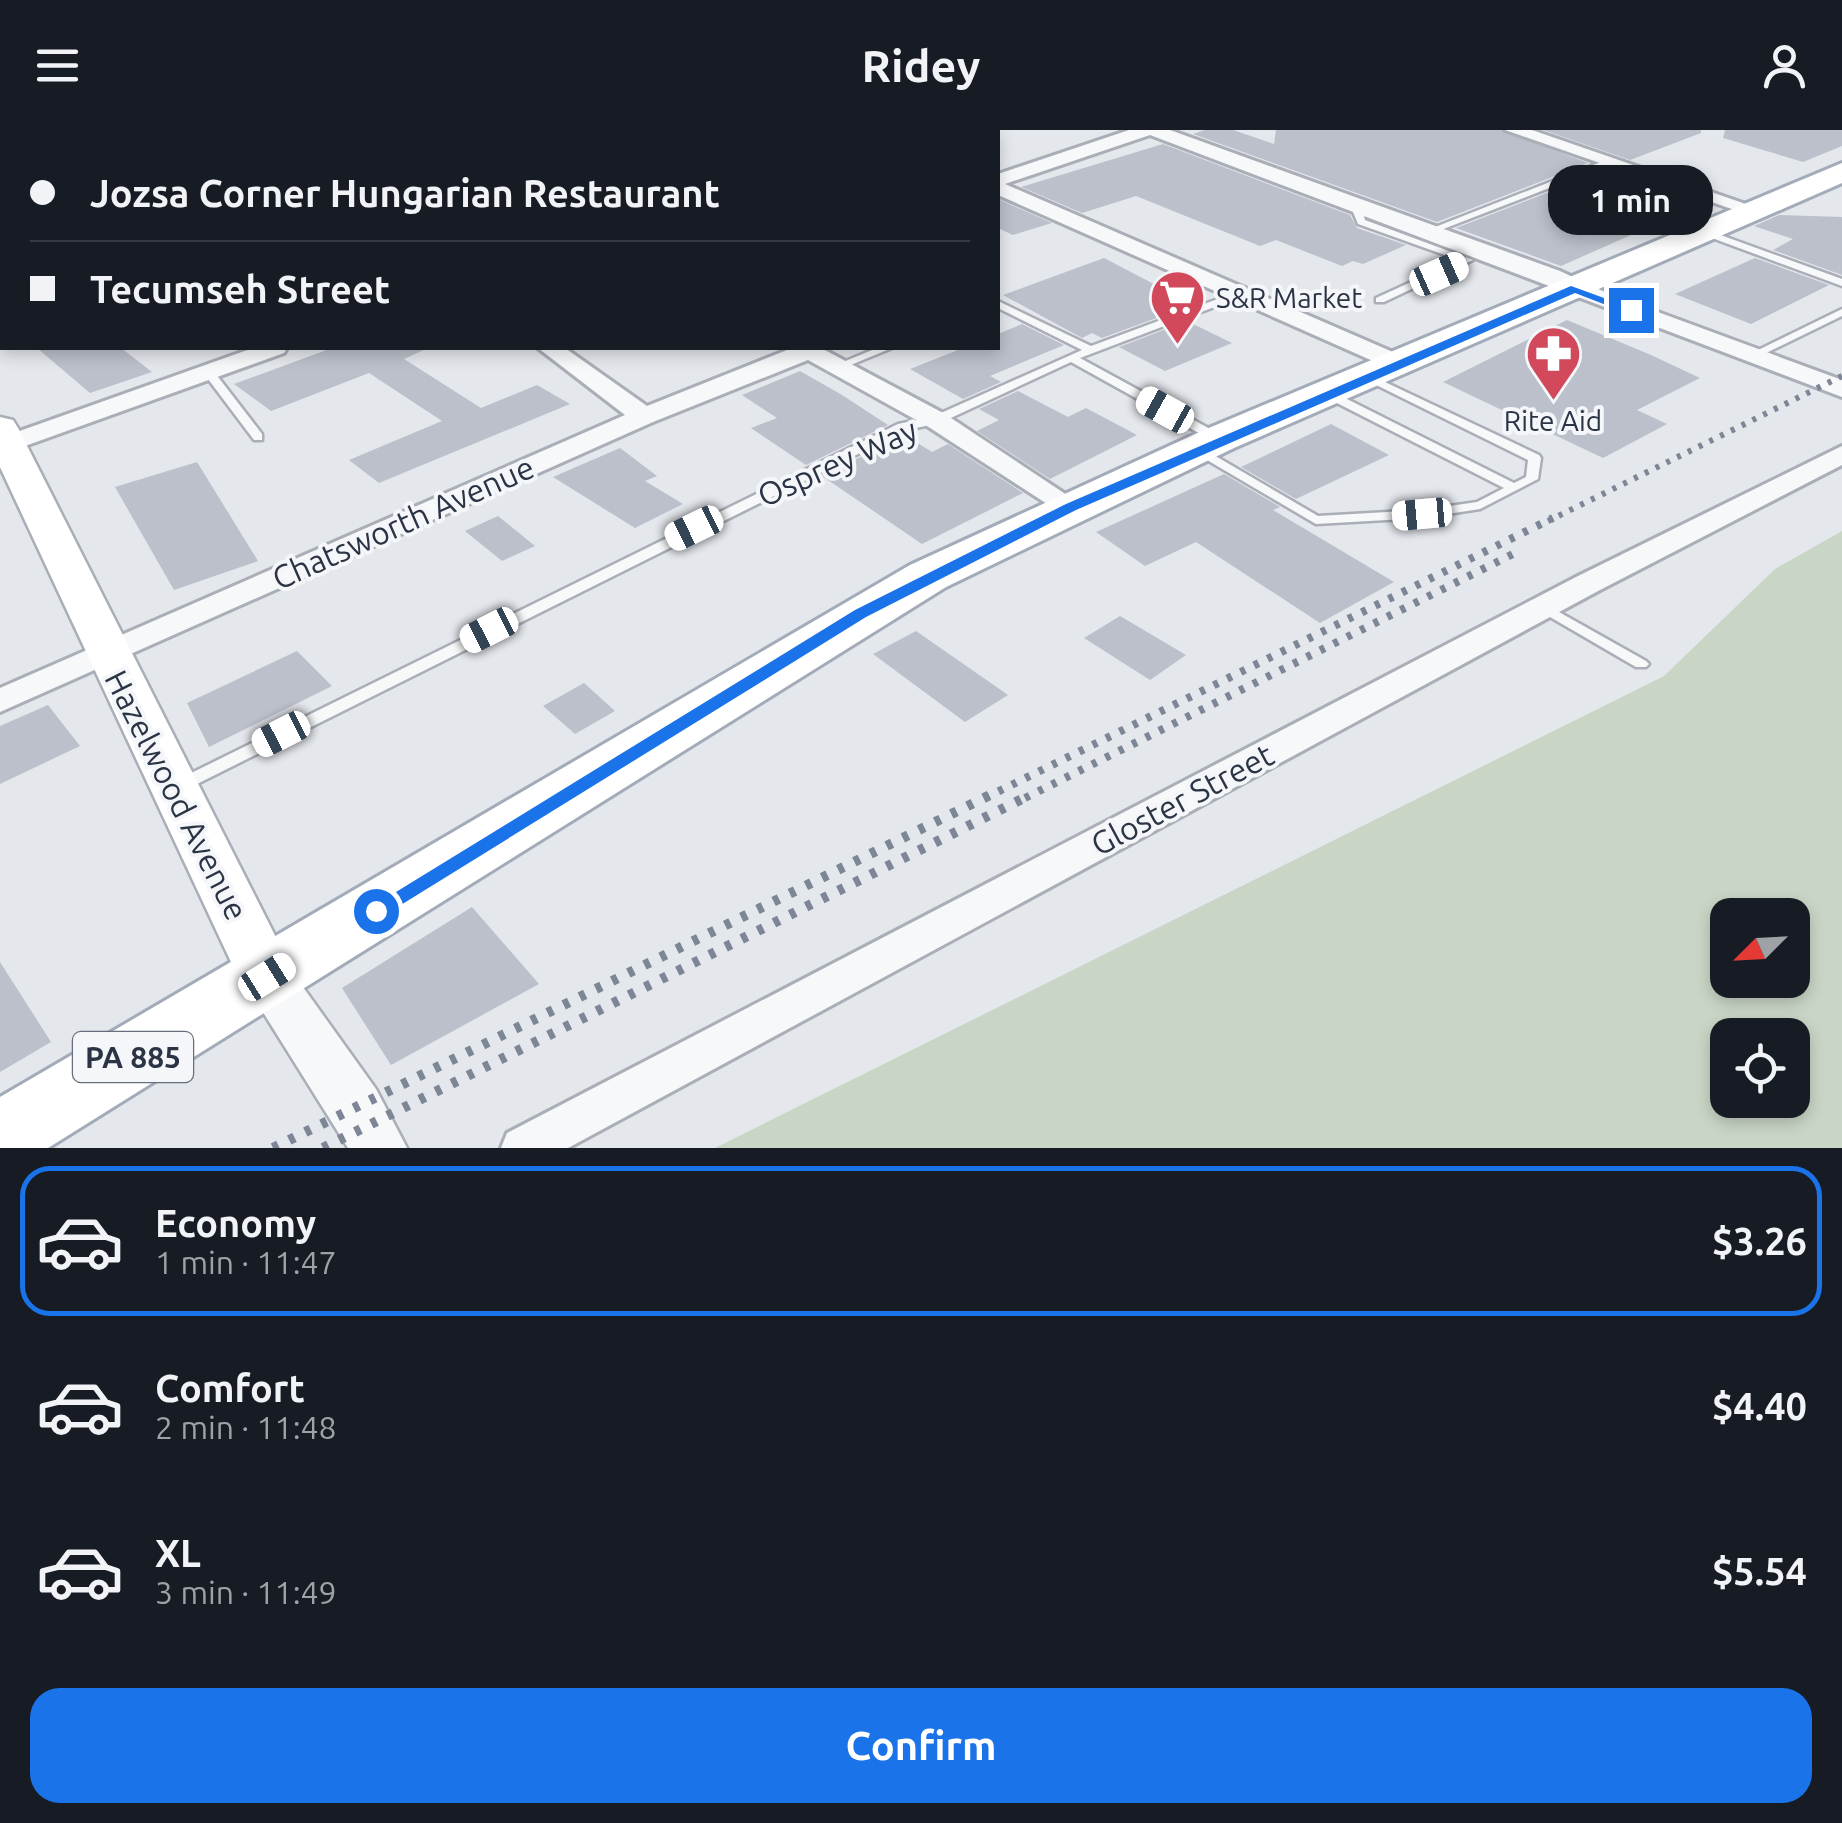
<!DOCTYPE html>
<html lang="en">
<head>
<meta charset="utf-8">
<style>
	:root { --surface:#171b24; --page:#20242c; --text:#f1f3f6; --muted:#9ea1a6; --line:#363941; --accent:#1a73e8 }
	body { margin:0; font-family:Ubuntu,sans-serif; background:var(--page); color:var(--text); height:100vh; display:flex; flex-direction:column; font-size:38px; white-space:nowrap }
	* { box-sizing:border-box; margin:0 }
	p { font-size:32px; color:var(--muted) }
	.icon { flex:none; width:55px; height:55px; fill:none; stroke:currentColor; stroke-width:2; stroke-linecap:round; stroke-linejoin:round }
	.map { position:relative; height:1018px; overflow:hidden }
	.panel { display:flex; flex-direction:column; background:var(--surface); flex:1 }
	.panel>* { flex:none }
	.top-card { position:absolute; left:0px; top:0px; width:1000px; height:220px; box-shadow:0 5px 15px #0003; display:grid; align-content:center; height:220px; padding:0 30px; background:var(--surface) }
	.needle { width:65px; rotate:246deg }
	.buttons { position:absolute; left:1710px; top:768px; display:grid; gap:20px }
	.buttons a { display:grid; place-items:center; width:100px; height:100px; border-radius:20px; background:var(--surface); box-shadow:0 5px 15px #0003; font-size:50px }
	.end { position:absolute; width:45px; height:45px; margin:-22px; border:12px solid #1a73e8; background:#fff; box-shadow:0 0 0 5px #fff }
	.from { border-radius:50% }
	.bubble { position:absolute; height:70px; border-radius:30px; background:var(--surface); box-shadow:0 5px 15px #0003; font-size:32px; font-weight:700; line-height:70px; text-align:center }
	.car { position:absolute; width:30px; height:60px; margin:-30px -15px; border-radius:12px; box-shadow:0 0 8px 2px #0007; background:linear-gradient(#fff 24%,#345 0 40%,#fff 0 76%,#345 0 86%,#fff 0) }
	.top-card b { display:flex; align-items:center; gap:35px; height:95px; font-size:38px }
	.top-card b+b { border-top:2px solid var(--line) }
	.top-card i { width:25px; height:25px; background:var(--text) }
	ul { padding:18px 0 0; list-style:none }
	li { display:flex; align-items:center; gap:30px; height:150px; margin:0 20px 15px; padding:0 10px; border:5px solid transparent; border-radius:30px }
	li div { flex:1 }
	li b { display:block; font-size:38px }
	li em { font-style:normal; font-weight:700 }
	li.current { border-color:var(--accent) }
	li>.icon { width:90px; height:90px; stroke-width:1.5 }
	.primary-button { display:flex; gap:20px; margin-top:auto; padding:20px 30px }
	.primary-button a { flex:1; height:115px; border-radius:30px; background:var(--accent); color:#fff; font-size:40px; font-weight:700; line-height:115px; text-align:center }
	header { display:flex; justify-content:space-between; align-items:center; height:130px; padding:0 30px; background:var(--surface); font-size:45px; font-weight:700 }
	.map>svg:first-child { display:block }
</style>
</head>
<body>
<header><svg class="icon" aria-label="menu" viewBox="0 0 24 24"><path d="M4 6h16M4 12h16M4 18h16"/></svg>Ridey<svg class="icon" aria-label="person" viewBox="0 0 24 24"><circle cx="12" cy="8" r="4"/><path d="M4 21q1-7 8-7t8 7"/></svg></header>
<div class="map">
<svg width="1842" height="1018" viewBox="0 0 1842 1018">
	<rect width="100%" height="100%" fill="#e4e7ec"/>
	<!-- green -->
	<path fill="#c9d6c5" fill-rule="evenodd" d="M1842,401V1018H715L1664,546L1775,439ZM1728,785H1792V850H1728ZM1728,905H1792V970H1728Z"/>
	<!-- building -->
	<g fill="#bbc0ca">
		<polygon points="1205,0 1233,0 1274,14 1276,0 1501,0 1588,33 1437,92 1193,4"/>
		<polygon points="1543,0 1701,0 1701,3 1630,30"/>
		<polygon points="1725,0 1842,0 1842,16 1803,32 1723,8"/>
		<polygon points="1163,14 1350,85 1357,98 1406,115 1363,134 1353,131 1342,136 1276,110 1260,116 1136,66 1082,83 1021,57"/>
		<polygon points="1604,41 1701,74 1561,136 1456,98"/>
		<polygon points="998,69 1052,93 1013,105 998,98"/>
		<polygon points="1779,85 1842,87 1842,145 1773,120 1793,109 1754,96"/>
		<polygon points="1104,128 1173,164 1149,173 1170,183 1102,208 1092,203 1082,208 1003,165"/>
		<polygon points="1755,128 1829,155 1751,194 1675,164"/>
		<polygon points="1567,190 1651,225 1700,248 1637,280 1667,294 1603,328 1443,252"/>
		<polygon points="1187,191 1232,213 1165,241 1119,217"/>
		<polygon points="1022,194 1064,215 990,246 1001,252 963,269 910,239 963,218 998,218 998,204"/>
		<polygon points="37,218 121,218 152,242 90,263"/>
		<polygon points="332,218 428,218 404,229 481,278 537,255 570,274 379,353 349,330 442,291 369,243 271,281 234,254"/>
		<polygon points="800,241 842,265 888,295 806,335 751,298 777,288 742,265"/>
		<polygon points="1018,261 1068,287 1086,278 1137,305 1050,349 977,301 999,290 979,279"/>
		<polygon points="1331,294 1389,325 1296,369 1241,337"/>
		<polygon points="905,305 932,322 948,314 1023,363 922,414 822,346"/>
		<polygon points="620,318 657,346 645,351 683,374 635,398 553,347"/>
		<polygon points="197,332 258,431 174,460 115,357"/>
		<polygon points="1224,344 1280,377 1273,380 1394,452 1320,493 1196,412 1145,436 1096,402"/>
		<polygon points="498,386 535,416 502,431 465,401"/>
		<polygon points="1120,486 1186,525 1150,550 1084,508"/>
		<polygon points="916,501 1008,565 965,592 873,524"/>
		<polygon points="297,521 332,556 209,617 187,573"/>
		<polygon points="584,553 615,581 575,604 543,576"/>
		<polygon points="48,575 80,616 0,654 0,596"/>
		<polygon points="472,777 539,854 391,935 342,858"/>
		<polygon points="0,832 51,912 0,942"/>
	</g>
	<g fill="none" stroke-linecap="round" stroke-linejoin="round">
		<defs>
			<g id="service">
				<polygon points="460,0 477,0 473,2 458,2"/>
				<polygon points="649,0 660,0 662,2 652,2"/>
				<polygon points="1611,28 1615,31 1614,33 1433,103 1425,101"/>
				<polygon points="1364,76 1372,78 1363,83 1365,90 1473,130 1384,172 1376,172 1376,168 1459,130 1358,94 1353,82"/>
				<polygon points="1704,99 1842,149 1842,156 1701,104 1699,102"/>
				<polygon points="1242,160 1247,163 1246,165 1080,228 1223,306 1223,312 1215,312 1071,232 940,293 906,300 183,661 171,661 169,657 171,653 898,294 932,287 1082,220 998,178 998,171 1091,216"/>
				<polygon points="1842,179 1842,186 1756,228 1748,228 1746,226"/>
				<polygon points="877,218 892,218 841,239 837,240 831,237"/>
				<polygon points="208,238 212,239 262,304 262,310 254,310 202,241"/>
				<polygon points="1368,244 1539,325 1541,328 1538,349 1480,379 1422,388 1316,394 1190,320 1192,317 1200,317 1318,386 1422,380 1477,372 1504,358 1325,267 1325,261 1329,260 1514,353 1526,347 1528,330 1364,249 1364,245"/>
				<polygon points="1543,473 1646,531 1649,534 1646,537 1636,537 1538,480 1536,477 1538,474"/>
			</g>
			<g id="minor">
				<polygon points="365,0 391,0 392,2 367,2"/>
				<polygon points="856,0 879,0 880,2 858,2"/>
				<polygon points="1129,0 1170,0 1560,141 1609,164 1842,250 1842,267 1150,5 1005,54 1409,229 1412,234 1409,239 1391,239 998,65 998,44"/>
				<polygon points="1505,0 1532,0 1766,81 1749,85"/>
				<polygon points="253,218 287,218 284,223 0,325 0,308"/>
				<polygon points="538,218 565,218 647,276 792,218 821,218 945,284 1085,377 1081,383 1061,383 927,296 808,230 653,292 0,582 0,558 625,285"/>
				<polygon points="1842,316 1842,335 1600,460 568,1018 501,1018 507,1003 1578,446"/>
			</g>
			<polygon id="tertiary" points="267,826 285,832 376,959 407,1018 348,1018 241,847 249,832"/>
			<polygon id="secondary" points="0,287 13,290 18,298 296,847 288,864 267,871 246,864 238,847 0,337"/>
			<polygon id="primary" points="1842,33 1842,53 1234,318 946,457 48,1018 0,1018 0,967 910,435 1204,300"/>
		</defs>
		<!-- service casing -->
		<use href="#service" stroke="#a9aeb7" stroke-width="5"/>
		<!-- minor casing -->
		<use href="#minor" stroke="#a9aeb7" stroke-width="6"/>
		<!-- tertiary casing -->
		<use href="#tertiary" stroke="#a9aeb7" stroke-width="5"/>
		<!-- secondary casing -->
		<use href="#secondary" stroke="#a9aeb7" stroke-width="5"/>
		<!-- primary casing -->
		<use href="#primary" stroke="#a3abb8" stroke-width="6"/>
		<!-- service -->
		<use href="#service" fill="#f7f8fa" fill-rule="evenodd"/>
		<!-- minor -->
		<use href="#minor" fill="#f7f8fa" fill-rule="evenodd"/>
		<!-- tertiary -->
		<use href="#tertiary" fill="#f7f8fa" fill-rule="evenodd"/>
		<!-- secondary -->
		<use href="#secondary" fill="#fff" fill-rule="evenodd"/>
		<!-- primary -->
		<use href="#primary" fill="#fff" fill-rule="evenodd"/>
		<!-- rail-far2 -->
		<polyline stroke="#7d8696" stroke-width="6" stroke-dasharray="4 8" stroke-linecap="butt" points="1548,391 1842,246"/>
		<!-- rail-far1 -->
		<g stroke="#7d8696" stroke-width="8" stroke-dasharray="5 10" stroke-linecap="butt">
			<polyline points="985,668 1553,388"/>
			<polyline points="1025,668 1517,422"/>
		</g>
		<!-- rail -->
		<g stroke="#7d8696" stroke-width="10" stroke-dasharray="6 12" stroke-linecap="butt">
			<polyline points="273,1018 990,665"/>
			<polyline points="323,1018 1030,665"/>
		</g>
	</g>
	<!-- route -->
	<polygon fill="#1a73e8" points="1571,156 1637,180 1627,183 1575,163 1076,380 866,487 383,786 368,786 365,781 855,480 1066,374"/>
	<!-- icons -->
	<defs>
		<symbol id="supermarket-pin" viewBox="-11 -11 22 30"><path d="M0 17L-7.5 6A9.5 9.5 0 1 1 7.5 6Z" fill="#d1495b" stroke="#f4f6f9"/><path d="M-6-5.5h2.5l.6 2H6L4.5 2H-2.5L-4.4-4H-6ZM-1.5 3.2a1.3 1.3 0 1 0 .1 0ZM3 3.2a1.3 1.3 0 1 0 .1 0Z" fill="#fff"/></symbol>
		<symbol id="pharmacy-pin" viewBox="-11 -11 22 30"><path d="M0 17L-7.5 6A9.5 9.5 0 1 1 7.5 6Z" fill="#d1495b" stroke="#f4f6f9"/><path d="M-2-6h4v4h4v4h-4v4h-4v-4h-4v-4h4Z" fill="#fff"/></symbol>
	</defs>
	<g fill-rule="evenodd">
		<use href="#supermarket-pin" x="1146" y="136" width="63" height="86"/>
		<use href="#pharmacy-pin" x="1522" y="192" width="63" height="86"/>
	</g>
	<g text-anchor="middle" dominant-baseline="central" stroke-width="8" stroke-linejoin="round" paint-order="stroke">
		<!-- far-poi labels -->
		<g font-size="28" fill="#2b3445" stroke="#f4f6f9" text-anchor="start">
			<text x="1216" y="167">S&amp;R Market</text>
			<text x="1553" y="290" text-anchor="middle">Rite Aid</text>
		</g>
		<!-- shield labels -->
		<rect fill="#f4f6f9" stroke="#676e7b" stroke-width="2.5" x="73" y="902" width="120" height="50" rx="8"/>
		<g font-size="30" font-weight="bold" fill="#2b3445">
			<text x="133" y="927">PA 885</text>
		</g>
		<!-- street labels -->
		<g font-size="32" fill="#2b3445" stroke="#f4f6f9">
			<text transform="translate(837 332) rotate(-24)">Osprey Way</text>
			<text transform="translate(403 392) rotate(-24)">Chatsworth Avenue</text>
			<text transform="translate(177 665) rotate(63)">Hazelwood Avenue</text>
			<text transform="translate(1182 669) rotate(-28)">Gloster Street</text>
		</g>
	</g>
</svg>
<div class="buttons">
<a><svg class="needle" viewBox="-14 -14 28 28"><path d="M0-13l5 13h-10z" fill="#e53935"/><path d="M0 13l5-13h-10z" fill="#9ea1a6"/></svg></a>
<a><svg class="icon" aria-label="locate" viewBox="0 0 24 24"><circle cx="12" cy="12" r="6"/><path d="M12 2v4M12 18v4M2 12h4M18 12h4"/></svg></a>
</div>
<i class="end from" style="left:376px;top:781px"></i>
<i class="end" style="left:1631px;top:180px"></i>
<div class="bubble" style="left:1548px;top:35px;width:165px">1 min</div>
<i class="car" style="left:1439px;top:144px;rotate:66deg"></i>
<i class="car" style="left:1165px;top:280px;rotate:299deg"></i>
<i class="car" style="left:1422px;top:384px;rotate:265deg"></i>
<i class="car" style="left:694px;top:398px;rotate:244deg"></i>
<i class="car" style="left:489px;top:500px;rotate:243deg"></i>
<i class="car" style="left:281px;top:604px;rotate:243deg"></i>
<i class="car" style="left:267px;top:847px;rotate:58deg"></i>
<div class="top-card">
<b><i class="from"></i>Jozsa Corner Hungarian Restaurant</b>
<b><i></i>Tecumseh Street</b>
</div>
</div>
<section class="panel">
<ul>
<li class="current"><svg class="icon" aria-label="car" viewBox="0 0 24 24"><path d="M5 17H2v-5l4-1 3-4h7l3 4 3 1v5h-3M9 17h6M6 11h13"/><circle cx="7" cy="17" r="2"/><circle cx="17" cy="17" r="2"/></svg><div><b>Economy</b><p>1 min · 11:47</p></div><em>$3.26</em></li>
<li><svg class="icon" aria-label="car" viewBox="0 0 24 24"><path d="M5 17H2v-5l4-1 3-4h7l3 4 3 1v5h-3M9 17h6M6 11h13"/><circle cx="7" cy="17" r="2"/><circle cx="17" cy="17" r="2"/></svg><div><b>Comfort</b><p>2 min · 11:48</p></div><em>$4.40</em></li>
<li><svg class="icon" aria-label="car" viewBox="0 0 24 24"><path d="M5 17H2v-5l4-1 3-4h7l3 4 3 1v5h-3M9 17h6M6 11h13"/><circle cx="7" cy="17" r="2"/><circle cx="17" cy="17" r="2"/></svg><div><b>XL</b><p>3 min · 11:49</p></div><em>$5.54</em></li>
</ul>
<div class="primary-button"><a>Confirm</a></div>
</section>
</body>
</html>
